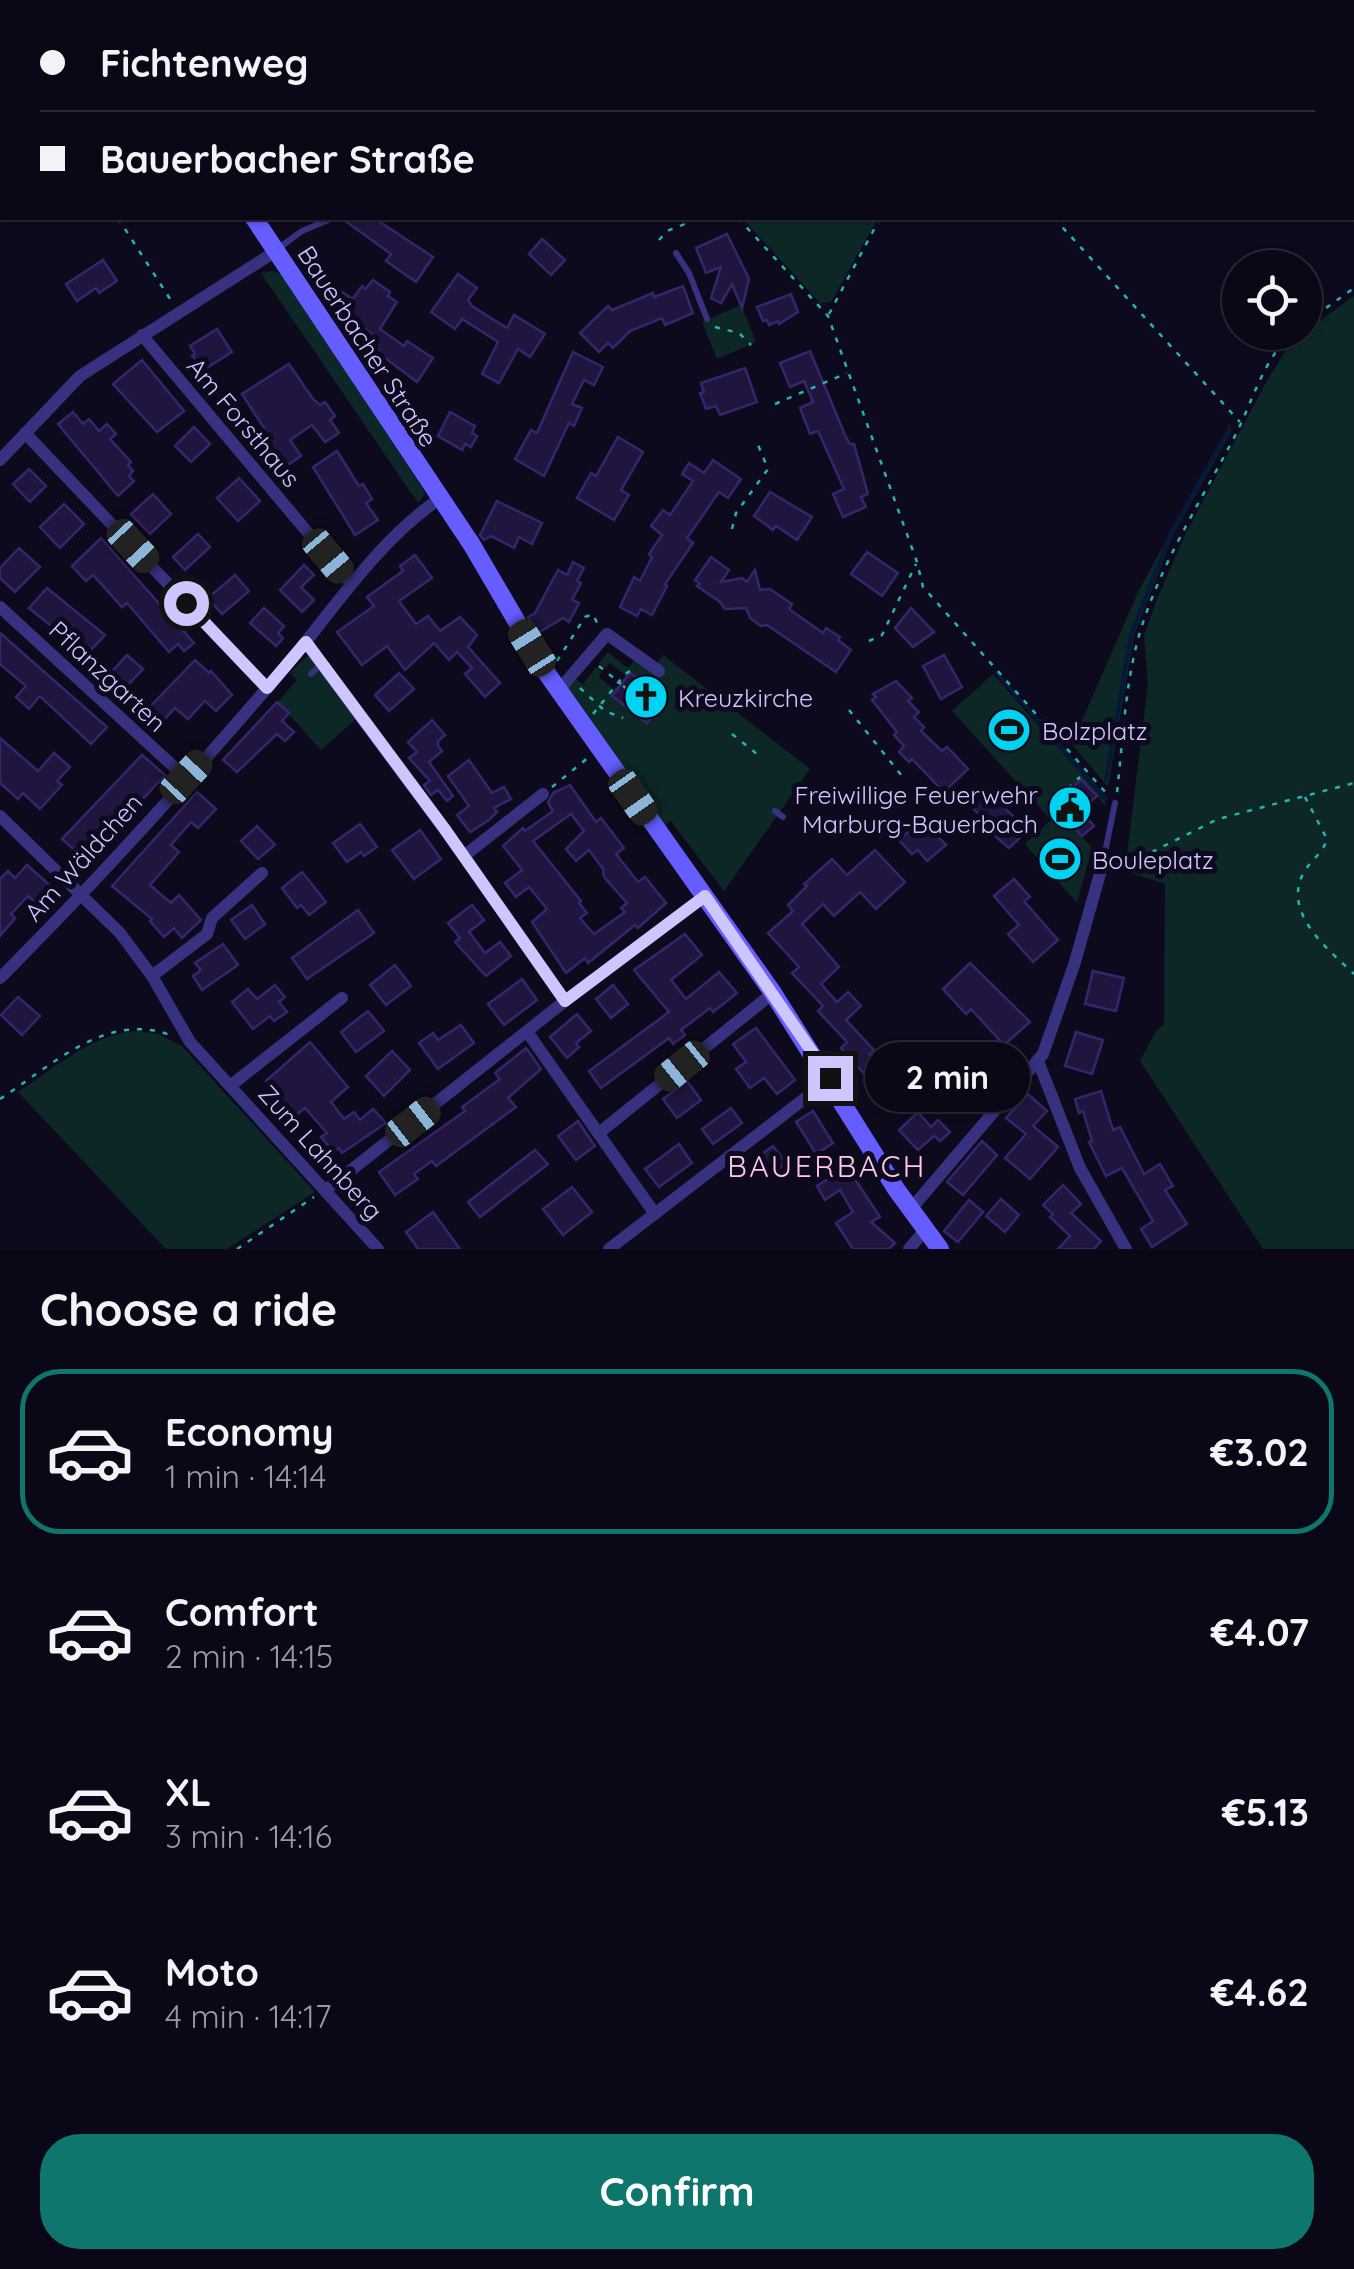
<!DOCTYPE html>
<html lang="en">
<head>
<meta charset="utf-8">
<style>
	:root { --surface:#0a0816; --page:#13111f; --text:#f1f3f6; --muted:#999aa1; --line:#2a2935; --accent:#0f766e }
	body { margin:0; font-family:Quicksand,sans-serif; background:var(--page); color:var(--text); height:100vh; display:flex; flex-direction:column; font-size:38px; white-space:nowrap }
	* { box-sizing:border-box; margin:0 }
	p { font-size:32px; color:var(--muted) }
	.icon { flex:none; width:55px; height:55px; fill:none; stroke:currentColor; stroke-width:2; stroke-linecap:round; stroke-linejoin:round }
	.map { position:relative; height:1249px; overflow:hidden }
	.details { display:flex; flex-direction:column; background:var(--surface); flex:1 }
	.details>* { flex:none }
	.banner { position:absolute; left:0px; top:0px; width:1355px; height:220px; box-shadow:0 2px 8px #0004,0 0 0 2px var(--line); display:grid; align-content:center; height:220px; padding:0 40px; background:var(--surface) }
	.tools { position:absolute; left:1222px; top:250px; display:grid; gap:20px }
	.tools a { display:grid; place-items:center; width:100px; height:100px; border-radius:50%; background:var(--surface); box-shadow:0 2px 8px #0004,0 0 0 2px var(--line); font-size:50px }
	.end { position:absolute; width:45px; height:45px; margin:-22px; border:12px solid #cec6ff; background:#111; box-shadow:0 0 0 5px #111 }
	.from { border-radius:50% }
	.bubble { position:absolute; height:70px; border-radius:35px; background:var(--surface); box-shadow:0 2px 8px #0004,0 0 0 2px var(--line); font-size:32px; font-weight:700; line-height:70px; text-align:center }
	.car { position:absolute; width:30px; height:60px; margin:-30px -15px; border-radius:12px; box-shadow:0 0 8px 2px #0007; background:linear-gradient(#222 24%,#8ab4d8 0 40%,#222 0 76%,#8ab4d8 0 86%,#222 0) }
	.banner b { display:flex; align-items:center; gap:35px; height:95px; font-size:38px }
	.banner b+b { border-top:2px solid var(--line) }
	.banner i { width:25px; height:25px; background:var(--text) }
	ul { padding:0; list-style:none }
	li { display:flex; align-items:center; gap:30px; height:165px; margin:0 20px 15px; padding:0 20px; border:5px solid transparent; border-radius:40px }
	li div { flex:1 }
	li b { display:block; font-size:38px }
	li em { font-style:normal; font-weight:700 }
	li.on { border-color:var(--accent) }
	li>.icon { width:90px; height:90px; stroke-width:1.5 }
	h2 { padding:0 40px; font-size:45px; line-height:120px }
	.action { display:flex; gap:20px; margin-top:auto; padding:20px 40px }
	.action a { flex:1; height:115px; border-radius:40px; background:var(--accent); color:#fff; font-size:40px; font-weight:700; line-height:115px; text-align:center }
	.map>svg:first-child { display:block }
</style>
</head>
<body>
<div class="map">
<svg width="1354" height="1249" viewBox="0 0 1354 1249">
	<rect width="100%" height="100%" fill="#0e0a1d"/>
	<!-- green -->
	<g fill="#0d2727">
		<polygon points="742,218 878,218 831,302 820,303"/>
		<polygon points="273,271 284,276 422,488 425,494 418,503 261,273"/>
		<polygon points="1354,296 1354,1249 1263,1249 1140,1061 1156,1031 1164,1024 1165,884 1125,871 1148,684 1144,636 1157,599 1185,535 1268,379 1291,342"/>
		<polygon points="741,305 756,342 717,359 702,322"/>
		<polygon points="1230,424 1231,432 1174,533 1134,635 1108,787 1072,744 1138,592"/>
		<polygon points="608,652 628,668 635,660 657,663 663,655 810,769 724,891 670,820 664,827 569,694 568,687 574,678 583,684 596,667 602,672 599,677 613,689 619,685 612,696 647,722 664,699 629,672 621,681 625,675 610,663 605,668 599,663"/>
		<polygon points="308,655 356,719 321,750 278,702 297,680 290,673"/>
		<polygon points="993,674 1106,802 1105,805 1081,778 1053,805 1092,848 1077,903 1025,844 1051,820 952,711"/>
		<path d="M139,1031L158,1034L182,1046L315,1192L227,1249H166L18,1092C54,1069 94,1032 139,1031Z"/>
	</g>
	<g fill="none" stroke-linecap="round" stroke-linejoin="round">
		<!-- stream -->
		<g stroke="#06183a" stroke-width="4">
			<polyline points="996,672 1106,799"/>
			<polyline points="1106,780 1131,635 1171,533 1228,431"/>
		</g>
	</g>
	<!-- building -->
	<g fill="#1f153f" stroke="#35266c" stroke-width="2.5" fill-rule="evenodd">
		<polygon points="341,218 383,218 380,222 433,257 416,282 386,261 391,254"/>
		<polygon points="727,234 749,279 742,308 732,284 721,303 711,298 721,267 706,273 696,248"/>
		<polygon points="542,239 565,260 551,275 529,254"/>
		<polygon points="103,260 117,281 99,293 96,288 77,301 66,284"/>
		<polygon points="458,274 477,288 468,300 472,306 507,328 514,315 545,334 530,357 518,349 499,383 482,374 498,342 462,319 455,329 431,312"/>
		<polygon points="373,280 390,292 388,296 397,302 380,329 404,346 407,341 433,358 417,382 377,352 379,349 368,342 373,335 334,304 342,292 353,299 362,286 365,289"/>
		<polygon points="683,286 693,313 665,325 662,318 630,331 613,348 608,343 599,352 580,333 608,306 612,310 653,293 654,297"/>
		<polygon points="791,294 798,312 779,324 778,321 769,325 767,320 763,321 757,307"/>
		<polygon points="217,329 232,352 205,369 192,356 195,354 190,346"/>
		<polygon points="810,351 845,435 850,444 854,444 868,494 861,497 866,507 843,517 833,494 844,489 818,431 810,434 800,408 813,402 804,381 790,387 780,363"/>
		<polygon points="573,352 603,367 594,385 584,380 572,404 582,408 574,426 569,423 544,476 515,459 531,430 537,433"/>
		<polygon points="142,360 184,411 157,432 113,384"/>
		<polygon points="289,364 313,399 320,405 325,402 335,416 330,420 339,433 325,442 312,425 290,440 301,456 285,467 262,434 266,431 242,394"/>
		<polygon points="745,368 757,402 720,415 716,406 706,409 700,393 704,392 701,383"/>
		<polygon points="73,412 83,424 89,419 99,431 107,424 116,434 110,439 131,462 128,465 133,471 129,476 134,481 118,496 58,424"/>
		<polygon points="450,412 475,426 472,433 477,436 471,447 465,444 462,450 438,436"/>
		<polygon points="194,427 210,444 191,462 175,446"/>
		<polygon points="618,437 643,452 621,490 629,495 614,520 577,498 591,473 596,476"/>
		<polygon points="337,451 359,486 363,484 372,499 366,503 378,520 355,535 313,467"/>
		<polygon points="713,460 741,479 728,498 719,492 687,538 693,543 665,584 667,586 652,615 641,609 637,616 620,607 634,577 640,581 652,557 649,554 662,535 651,526 663,510 670,515 693,481 682,474 689,463 704,473"/>
		<polygon points="29,469 46,486 30,502 13,484"/>
		<polygon points="239,478 260,501 238,521 217,498"/>
		<polygon points="770,492 812,517 797,540 776,526 773,530 754,516"/>
		<polygon points="153,494 171,514 150,534 131,514"/>
		<polygon points="497,501 542,523 532,544 519,537 514,548 491,536 484,540 480,535"/>
		<polygon points="64,504 84,524 60,548 40,527"/>
		<polygon points="198,534 210,547 185,570 173,557"/>
		<polygon points="101,538 194,643 184,651 178,644 169,652 127,603 122,607 93,575 86,581 72,566"/>
		<polygon points="19,548 40,567 15,592 0,578 0,568"/>
		<polygon points="867,552 898,573 882,596 851,574"/>
		<polygon points="415,555 432,578 399,601 416,624 428,616 440,631 460,617 477,635 468,647 500,683 485,697 465,674 472,668 457,652 449,660 434,643 405,670 387,646 362,665 337,632 374,606 367,597 403,571 400,566"/>
		<polygon points="711,557 729,570 721,582 742,578 747,582 755,570 760,590 770,589 792,604 789,609 823,633 826,628 840,637 838,640 851,650 836,672 767,625 761,626 750,618 746,608 725,609 720,602 697,586 700,584 695,580"/>
		<polygon points="573,562 584,568 577,581 581,583 572,600 579,603 569,622 563,618 538,633 528,617 535,613 558,570 567,575"/>
		<polygon points="304,565 314,575 301,587 314,600 302,612 280,590"/>
		<polygon points="235,575 249,591 222,614 208,598"/>
		<polygon points="47,588 105,635 84,657 67,639 29,608"/>
		<polygon points="264,608 284,626 278,633 283,638 276,646 250,623"/>
		<polygon points="911,608 934,632 913,647 895,628"/>
		<polygon points="0,633 107,727 91,744 42,698 39,697 29,709 16,697 26,686 0,664"/>
		<polygon points="127,655 143,669 122,691 107,677"/>
		<polygon points="944,655 962,687 941,699 923,666"/>
		<polygon points="195,660 209,673 211,671 232,695 216,711 205,701 188,719 175,708 161,723 147,710"/>
		<polygon points="399,673 414,689 389,711 375,695"/>
		<polygon points="630,673 665,700 647,723 612,696"/>
		<polygon points="896,681 912,698 908,701 919,712 914,717 924,727 921,731 942,751 947,747 968,769 944,792 912,759 909,762 899,752 904,746 894,735 897,732 872,700 876,697 873,694"/>
		<polygon points="277,702 289,713 282,721 294,732 285,741 277,734 237,772 223,760"/>
		<polygon points="432,720 445,735 438,741 438,746 442,751 429,762 453,796 447,801 438,790 431,795 424,785 430,781 409,758 417,752 408,742"/>
		<polygon points="0,738 38,771 54,753 70,767 57,781 62,785 40,809 23,793 18,799 0,783"/>
		<polygon points="142,755 165,775 116,828 112,825 83,858 62,839"/>
		<polygon points="469,760 492,793 504,787 511,799 494,808 497,812 489,820 470,832 457,815 469,806 448,776"/>
		<polygon points="1081,779 1097,796 1080,811 1094,826 1082,836 1055,806"/>
		<path d="M570,785L596,822L601,818L624,848L616,854L638,882L645,877L666,903L638,928L635,925L588,963L585,958L566,973L532,922L547,909L529,887L516,897L505,883L522,870L503,846L523,828L525,831L553,811L548,803L553,793ZM571,814L584,831L566,849L576,861L589,850L603,869L604,877L627,903L621,908L625,912L594,934L580,918L587,913L579,903L581,901L533,841Z"/>
		<polygon points="986,788 1027,831 1009,848 994,835 997,833 969,804"/>
		<polygon points="197,792 216,809 198,828 191,822 171,845 179,852 150,885 171,903 179,895 201,920 182,938 174,928 164,937 150,921 152,919 112,886"/>
		<polygon points="922,820 946,845 927,861 918,850 912,854 899,840"/>
		<polygon points="360,824 377,847 364,856 361,852 347,862 333,843"/>
		<polygon points="257,826 275,845 258,859 241,841"/>
		<polygon points="420,830 441,859 414,879 392,850"/>
		<polygon points="875,850 905,882 876,909 860,892 834,916 823,904 802,924 839,967 821,984 837,1002 848,992 861,1006 846,1020 874,1050 869,1054 890,1076 902,1065 915,1078 886,1105 864,1081 868,1078 841,1048 847,1042 818,1011 823,1006 792,973 799,967 768,933 793,911 788,905 807,886 804,884 832,859 847,875"/>
		<polygon points="27,865 52,887 37,904 28,896 11,914 15,918 0,936 0,879 8,871 15,878"/>
		<polygon points="302,872 326,902 309,915 301,905 297,908 282,888"/>
		<polygon points="1014,879 1030,897 1024,901 1058,940 1033,962 1008,934 1019,925 994,896"/>
		<polygon points="252,905 265,924 245,939 231,920"/>
		<polygon points="472,905 484,920 469,932 485,953 500,942 511,956 486,976 455,942 460,938 448,923"/>
		<polygon points="358,910 374,933 307,979 292,958"/>
		<polygon points="685,934 702,955 671,980 686,999 719,972 737,993 713,1012 710,1008 681,1030 685,1035 673,1044 669,1038 601,1088 589,1071 669,1012 634,970"/>
		<polygon points="223,944 238,965 202,990 193,976 201,970 195,963"/>
		<polygon points="970,963 1030,1022 1004,1045 971,1009 966,1014 943,989"/>
		<polygon points="395,965 411,986 386,1005 370,985"/>
		<polygon points="1093,971 1124,978 1116,1011 1085,1004"/>
		<polygon points="522,979 537,1000 504,1025 488,1004"/>
		<polygon points="275,985 285,997 279,1002 287,1012 274,1021 270,1016 253,1029 232,1002 248,989 257,999"/>
		<polygon points="613,985 628,1004 611,1018 596,999"/>
		<polygon points="18,997 40,1016 22,1035 1,1015"/>
		<polygon points="368,1011 384,1031 356,1052 341,1032"/>
		<polygon points="577,1014 591,1031 576,1043 579,1047 567,1058 550,1037"/>
		<polygon points="461,1025 474,1043 438,1069 419,1043 433,1033 438,1040"/>
		<polygon points="756,1028 795,1080 777,1094 764,1078 750,1088 736,1069 746,1062 733,1044"/>
		<polygon points="1076,1032 1103,1040 1092,1074 1065,1066"/>
		<polygon points="310,1042 348,1087 331,1102 344,1119 354,1112 360,1120 373,1109 386,1123 342,1153 339,1148 333,1152 321,1137 327,1133 305,1108 283,1125 275,1115 286,1107 266,1081"/>
		<polygon points="526,1048 541,1069 508,1098 516,1107 436,1166 432,1161 414,1174 418,1179 395,1195 379,1172 465,1111 462,1107 500,1079 495,1073"/>
		<polygon points="392,1051 410,1070 384,1096 366,1076"/>
		<polygon points="970,1058 983,1072 966,1088 972,1095 954,1111 935,1090"/>
		<polygon points="687,1081 701,1100 677,1118 663,1099"/>
		<polygon points="1101,1091 1113,1130 1120,1127 1144,1174 1160,1164 1173,1186 1165,1190 1187,1224 1152,1247 1141,1229 1153,1221 1122,1168 1106,1176 1089,1142 1092,1141 1083,1111 1079,1113 1075,1099"/>
		<polygon points="1028,1094 1047,1111 1033,1126 1058,1147 1030,1179 1005,1158 1026,1134 1006,1118"/>
		<polygon points="731,1108 742,1123 713,1144 702,1129"/>
		<polygon points="813,1111 833,1143 816,1154 796,1122"/>
		<polygon points="918,1112 931,1127 938,1120 950,1132 940,1141 934,1136 918,1150 899,1130"/>
		<polygon points="578,1121 595,1146 576,1160 558,1136"/>
		<polygon points="982,1141 997,1155 963,1195 947,1182"/>
		<polygon points="679,1144 692,1163 659,1187 645,1169"/>
		<polygon points="773,1146 786,1163 768,1177 754,1160"/>
		<polygon points="535,1150 548,1164 480,1217 468,1202"/>
		<polygon points="847,1167 880,1217 871,1222 895,1243 889,1249 853,1249 836,1223 853,1212 840,1190 825,1200 817,1186"/>
		<polygon points="1063,1185 1081,1204 1071,1213 1101,1241 1094,1249 1058,1249 1070,1236 1050,1217 1053,1214 1043,1205"/>
		<polygon points="572,1187 592,1212 563,1235 543,1209"/>
		<polygon points="1001,1199 1019,1215 1005,1232 986,1216"/>
		<polygon points="969,1200 983,1212 958,1242 944,1231"/>
		<polygon points="433,1212 460,1249 418,1249 406,1232"/>
	</g>
	<g fill="none" stroke-linecap="round" stroke-linejoin="round">
		<!-- path -->
		<g stroke="#25b4af" stroke-width="2.5" stroke-dasharray="5 8" stroke-linecap="butt">
			<polyline points="605,0 606,2"/>
			<polyline points="847,2 853,0"/>
			<polyline points="0,48 2,53"/>
			<polyline points="118,218 172,302"/>
			<polyline points="738,218 828,316 917,562 923,587 1108,795"/>
			<polyline points="1054,218 1240,422"/>
			<polyline points="659,240 667,231 700,218"/>
			<polyline points="829,314 880,218"/>
			<polyline points="1305,323 1354,288"/>
			<polyline points="715,327 739,333 751,345"/>
			<polyline points="775,404 847,373"/>
			<polyline points="732,529 736,513 768,469 756,440"/>
			<polyline points="869,641 882,635 916,564"/>
			<polyline points="557,661 585,617 593,614 598,625"/>
			<polyline points="599,666 621,684"/>
			<polyline points="623,686 633,693"/>
			<polyline points="580,688 605,711 623,718"/>
			<polyline points="849,710 906,781"/>
			<polyline points="593,714 625,674 634,669"/>
			<polyline points="732,734 762,758"/>
			<polyline points="552,787 589,757"/>
			<path d="M1117,792C1123,740 1125,683 1140,632C1162,560 1203,498 1237,432C1253,399 1265,356 1294,332"/>
			<polyline points="1058,797 1080,777"/>
			<path d="M1305,797L1327,839C1323,853 1311,860 1304,872C1281,913 1329,950 1354,974"/>
			<polyline points="1116,866 1126,865 1218,819 1354,783"/>
			<path d="M0,1099C50,1067 106,1011 170,1035"/>
			<polyline points="237,1249 314,1197"/>
		</g>
		<!-- lane -->
		<g stroke="#37327f" stroke-width="6">
			<polyline points="279,248 302,231 333,218"/>
			<polyline points="676,253 689,273 707,319"/>
			<polyline points="311,674 321,664"/>
			<polyline points="775,811 783,817"/>
			<polyline points="1103,862 1115,803"/>
		</g>
		<!-- street -->
		<g stroke="#37327f" stroke-width="12">
			<polyline points="142,335 351,584"/>
			<polyline points="25,433 267,688"/>
			<polyline points="0,460 80,376 276,251"/>
			<polyline points="0,607 185,777"/>
			<polyline points="306,643 464,856 565,1001"/>
			<polyline points="559,690 607,634 659,671"/>
			<polyline points="0,816 120,933 152,976 190,1042 378,1249"/>
			<polyline points="464,856 543,794"/>
			<polyline points="152,976 207,934 212,918 262,873"/>
			<path d="M0,978C97,881 190,778 280,673C332,613 373,545 439,499"/>
			<polyline points="528,1033 655,1214"/>
			<polyline points="1038,1061 1080,1168 1126,1249"/>
			<polyline points="230,1086 342,998"/>
			<polyline points="599,1133 773,993"/>
			<polyline points="326,1190 565,1001 705,896"/>
			<polyline points="911,1209 1043,1054 1075,962 1103,863"/>
			<polyline points="609,1249 830,1079"/>
			<polyline points="909,1249 926,1229"/>
		</g>
		<!-- secondary -->
		<g stroke="#655dff" stroke-width="18">
			<polyline points="182,0 183,2"/>
			<polyline points="254,218 472,545 548,675 773,993 896,1189 940,1249"/>
		</g>
	</g>
	<g fill="none" stroke-linecap="round" stroke-linejoin="round">
		<!-- route -->
		<polyline stroke="#cec6ff" stroke-width="12" points="186,603 267,688 306,642 444,828 565,1001 705,896 830,1078"/>
	</g>
	<!-- icons -->
	<defs>
		<symbol id="church-disc" viewBox="-11 -11 22 22"><circle r="9.5" fill="#00d3f1" stroke="#0e0a1d"/><path d="M-1.2-6h2.4v3.5h3.3v2.4h-3.3V6h-2.4V-.1h-3.3v-2.4h3.3Z" fill="#111"/></symbol>
		<symbol id="stadium-disc" viewBox="-11 -11 22 22"><circle r="9.5" fill="#00d3f1" stroke="#0e0a1d"/><path d="M0-5a6.5 5 0 1 0 0 10a6.5 5 0 1 0 0-10ZM-3.5-1.8h7v3.6h-7Z" fill="#111"/></symbol>
		<symbol id="civic-disc" viewBox="-11 -11 22 22"><circle r="9.5" fill="#00d3f1" stroke="#0e0a1d"/><path d="M-.6-6.5H3V-4.5H.6V-3L4-1V1h2V6H-6V1h2V-1L-.6-3ZM-1.2 2.5V6h2.4V2.5Z" fill="#111"/></symbol>
	</defs>
	<g fill-rule="evenodd">
		<use href="#church-disc" x="621" y="672" width="50" height="50"/>
		<use href="#stadium-disc" x="984" y="705" width="50" height="50"/>
		<use href="#civic-disc" x="1045" y="783" width="50" height="50"/>
		<use href="#stadium-disc" x="1035" y="834" width="50" height="50"/>
	</g>
	<g text-anchor="middle" dominant-baseline="central" stroke-width="10" stroke-linejoin="round" paint-order="stroke">
		<!-- street labels -->
		<g font-size="25" fill="#cec6ff" stroke="#0e0a1d">
			<text transform="translate(368 346) rotate(57)">Bauerbacher Straße</text>
			<text transform="translate(244 422) rotate(50)">Am Forsthaus</text>
			<text transform="translate(108 676) rotate(43)">Pflanzgarten</text>
			<text transform="translate(83 857) rotate(-48)">Am Wäldchen</text>
			<text transform="translate(321 1152) rotate(48)">Zum Lahnberg</text>
		</g>
		<!-- poi labels -->
		<g font-size="25" fill="#cec6ff" stroke="#0e0a1d" text-anchor="start">
			<text x="678" y="697">Kreuzkirche</text>
			<text x="1042" y="730">Bolzplatz</text>
			<text x="1038" y="794" text-anchor="end">Freiwillige Feuerwehr<tspan x="1038" dy="29">Marburg-Bauerbach</tspan></text>
			<text x="1092" y="859">Bouleplatz</text>
		</g>
		<!-- quarter labels -->
		<g font-size="30" letter-spacing="2.5" fill="#ffc8ea" stroke="#0e0a1d">
			<text x="827" y="1166">BAUERBACH</text>
		</g>
	</g>
</svg>
<div class="tools">
<a><svg class="icon" aria-label="locate" viewBox="0 0 24 24"><circle cx="12" cy="12" r="6"/><path d="M12 2v4M12 18v4M2 12h4M18 12h4"/></svg></a>
</div>
<i class="end from" style="left:186px;top:603px"></i>
<i class="end" style="left:830px;top:1078px"></i>
<div class="bubble" style="left:865px;top:1042px;width:165px">2 min</div>
<i class="car" style="left:133px;top:546px;rotate:137deg"></i>
<i class="car" style="left:328px;top:556px;rotate:140deg"></i>
<i class="car" style="left:532px;top:648px;rotate:328deg"></i>
<i class="car" style="left:186px;top:777px;rotate:43deg"></i>
<i class="car" style="left:633px;top:797px;rotate:145deg"></i>
<i class="car" style="left:682px;top:1066px;rotate:231deg"></i>
<i class="car" style="left:413px;top:1122px;rotate:52deg"></i>
<div class="banner">
<b><i class="from"></i>Fichtenweg</b>
<b><i></i>Bauerbacher Straße</b>
</div>
</div>
<section class="details">
<h2>Choose a ride</h2>
<ul>
<li class="on"><svg class="icon" aria-label="car" viewBox="0 0 24 24"><path d="M5 17H2v-5l4-1 3-4h7l3 4 3 1v5h-3M9 17h6M6 11h13"/><circle cx="7" cy="17" r="2"/><circle cx="17" cy="17" r="2"/></svg><div><b>Economy</b><p>1 min · 14:14</p></div><em>€3.02</em></li>
<li><svg class="icon" aria-label="car" viewBox="0 0 24 24"><path d="M5 17H2v-5l4-1 3-4h7l3 4 3 1v5h-3M9 17h6M6 11h13"/><circle cx="7" cy="17" r="2"/><circle cx="17" cy="17" r="2"/></svg><div><b>Comfort</b><p>2 min · 14:15</p></div><em>€4.07</em></li>
<li><svg class="icon" aria-label="car" viewBox="0 0 24 24"><path d="M5 17H2v-5l4-1 3-4h7l3 4 3 1v5h-3M9 17h6M6 11h13"/><circle cx="7" cy="17" r="2"/><circle cx="17" cy="17" r="2"/></svg><div><b>XL</b><p>3 min · 14:16</p></div><em>€5.13</em></li>
<li><svg class="icon" aria-label="car" viewBox="0 0 24 24"><path d="M5 17H2v-5l4-1 3-4h7l3 4 3 1v5h-3M9 17h6M6 11h13"/><circle cx="7" cy="17" r="2"/><circle cx="17" cy="17" r="2"/></svg><div><b>Moto</b><p>4 min · 14:17</p></div><em>€4.62</em></li>
</ul>
<div class="action"><a>Confirm</a></div>
</section>
</body>
</html>
